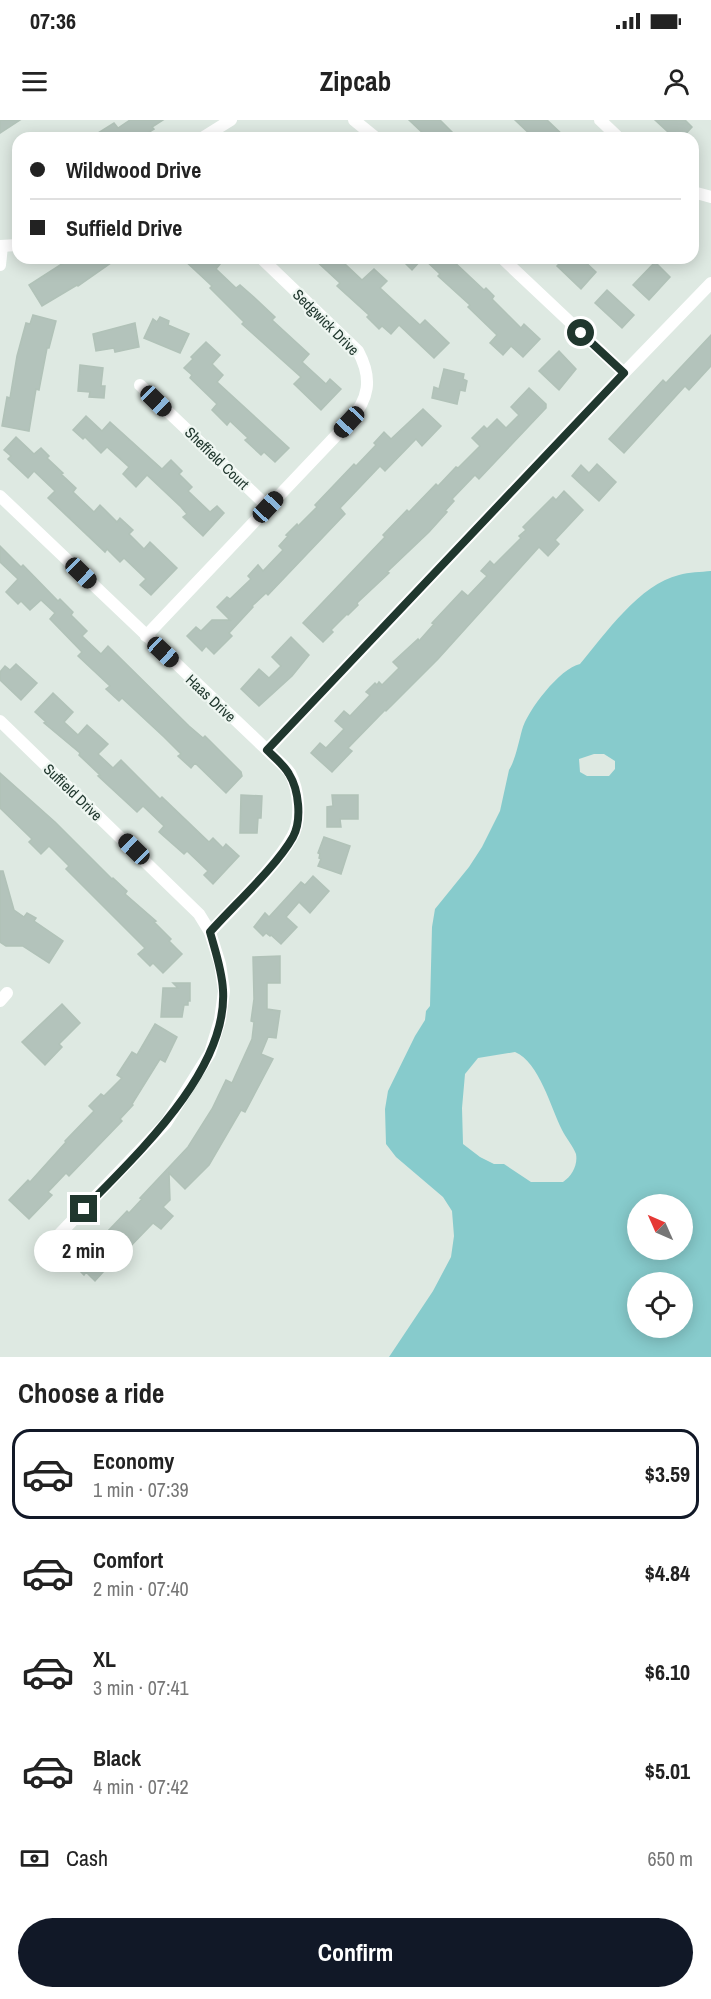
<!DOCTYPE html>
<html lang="en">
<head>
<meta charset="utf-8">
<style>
	:root { --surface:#fff; --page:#f2f2f2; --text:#222; --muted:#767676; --line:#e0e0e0; --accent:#111827 }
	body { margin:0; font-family:"Archivo Narrow",sans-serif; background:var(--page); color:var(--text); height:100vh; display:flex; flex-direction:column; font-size:22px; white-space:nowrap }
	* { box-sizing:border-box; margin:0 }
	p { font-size:20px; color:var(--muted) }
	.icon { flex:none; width:33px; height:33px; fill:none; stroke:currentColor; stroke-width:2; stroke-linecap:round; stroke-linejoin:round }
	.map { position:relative; height:1237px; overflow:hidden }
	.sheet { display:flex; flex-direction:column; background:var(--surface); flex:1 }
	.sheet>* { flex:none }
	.top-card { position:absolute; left:12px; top:12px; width:687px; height:132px; border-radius:18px; box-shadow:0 3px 15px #0003; display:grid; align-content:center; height:132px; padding:0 18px; background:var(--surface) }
	.needle { width:39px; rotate:315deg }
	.tools { position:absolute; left:627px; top:1074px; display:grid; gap:12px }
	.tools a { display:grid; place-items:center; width:66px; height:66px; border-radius:50%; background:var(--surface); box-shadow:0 3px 15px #0003; font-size:30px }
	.end { position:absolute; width:27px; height:27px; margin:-14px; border:8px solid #20372e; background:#fff; box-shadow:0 0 0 3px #fff }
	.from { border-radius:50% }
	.bubble { position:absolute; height:42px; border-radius:21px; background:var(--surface); box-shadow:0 3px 15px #0003; font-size:20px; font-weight:700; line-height:42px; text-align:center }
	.car { position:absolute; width:18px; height:36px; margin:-18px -9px; border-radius:8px; box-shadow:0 0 4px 2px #0007; background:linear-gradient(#222 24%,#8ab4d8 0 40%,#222 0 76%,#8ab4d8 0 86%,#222 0) }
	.top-card b { display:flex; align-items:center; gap:21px; height:57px; font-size:22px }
	.top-card b+b { border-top:2px solid var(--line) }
	.top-card i { width:15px; height:15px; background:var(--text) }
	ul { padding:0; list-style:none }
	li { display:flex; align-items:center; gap:18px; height:90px; margin:0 12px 9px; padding:0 6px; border:3px solid transparent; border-radius:18px }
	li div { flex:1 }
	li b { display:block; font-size:22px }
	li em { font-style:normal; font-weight:700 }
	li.selected { border-color:var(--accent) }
	li>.icon { width:54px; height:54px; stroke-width:1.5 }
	h2 { padding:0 18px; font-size:27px; line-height:72px }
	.pay { display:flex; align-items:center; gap:15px; height:66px; padding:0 18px; font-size:22px }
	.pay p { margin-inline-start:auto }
	.primary-button { display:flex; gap:12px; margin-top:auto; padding:12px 18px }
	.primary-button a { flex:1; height:69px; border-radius:36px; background:var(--accent); color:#fff; font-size:24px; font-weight:700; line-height:69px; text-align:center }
	.status { display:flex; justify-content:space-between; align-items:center; height:42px; padding:0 30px; background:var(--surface); direction:ltr }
	.status svg { height:16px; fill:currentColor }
	header { display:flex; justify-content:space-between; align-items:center; height:78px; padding:0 18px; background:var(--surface); font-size:27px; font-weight:700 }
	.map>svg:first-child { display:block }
</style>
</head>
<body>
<div class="status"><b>07:36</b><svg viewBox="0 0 49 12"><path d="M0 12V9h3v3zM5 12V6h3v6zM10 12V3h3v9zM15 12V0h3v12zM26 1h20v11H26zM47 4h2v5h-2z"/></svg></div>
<header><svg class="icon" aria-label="menu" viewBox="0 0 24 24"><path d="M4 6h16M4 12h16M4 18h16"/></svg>Zipcab<svg class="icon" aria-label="person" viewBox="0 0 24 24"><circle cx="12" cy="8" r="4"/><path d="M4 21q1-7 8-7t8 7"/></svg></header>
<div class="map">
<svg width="711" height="1237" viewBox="0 0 711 1237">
	<rect width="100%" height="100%" fill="#dee9e2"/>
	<!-- water -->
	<path fill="#87cbcc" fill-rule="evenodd" d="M711,451V1237H389L433,1171L451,1137L454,1116L452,1091L443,1077L396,1037L386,1024L385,989L388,971L415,916L425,900L426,891L430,886L432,807L435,789L469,747L482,727L500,691L509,650C515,641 519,621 522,610C527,591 560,548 580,544C605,514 640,464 679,455C689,452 701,452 711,451ZM594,634H604L615,641V649L609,656H587L580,652L579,639ZM515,932C539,942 551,988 562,1010C566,1018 573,1026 576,1034C578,1045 572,1056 563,1062H531L504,1044H494L480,1037L463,1024L462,988L465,954L478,938ZM638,1084H682V1130H638ZM638,1162H682V1208H638Z"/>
	<!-- building -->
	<g fill="#b3c3bb" stroke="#b1c2b8" stroke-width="1.5">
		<polygon points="0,0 20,0 0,13"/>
		<polygon points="130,0 163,0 152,7 154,9 140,18 90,18 114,3 118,8"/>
		<polygon points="409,0 440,0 458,18 428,18"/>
		<polygon points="515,0 547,0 566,18 534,18"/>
		<polygon points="655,0 685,0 692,7 682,18 662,18 668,12"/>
		<polygon points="71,138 118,138 78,166 77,165 42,186 29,165"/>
		<polygon points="182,138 213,138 220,144 216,149 236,168 240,165 257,180 275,197 272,200 309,234 302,242 326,264 330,259 341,269 321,290 294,264 301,257 242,204 244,202 210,168 212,166"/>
		<polygon points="313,138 351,138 345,144 362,160 374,149 387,161 380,168 420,205 425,200 449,223 434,238 399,205 391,214 382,206 379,209 367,197 369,195 337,166 340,163"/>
		<polygon points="400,138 450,138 484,170 486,168 494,176 492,179 521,208 524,204 540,219 523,237 511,226 503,235 490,223 497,215 468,187 470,185 438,156 440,154 423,138 412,150"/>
		<polygon points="565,138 581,138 596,152 581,169 557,146"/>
		<polygon points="655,142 670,157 649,180 633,165"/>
		<polygon points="607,170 634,195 622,208 595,183"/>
		<polygon points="33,195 56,201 49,228 47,228 39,270 36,269 29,311 2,306 7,277 10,278 17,236 26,203 30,204"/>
		<polygon points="160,197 169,201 168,205 189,214 180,233 144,218 153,199 157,202"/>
		<polygon points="135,203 139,227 115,232 114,228 96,231 93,214"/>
		<polygon points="711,215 711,246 689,270 685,266 624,333 609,319 663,260 666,263"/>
		<polygon points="206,222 220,235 212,244 223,255 217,262 289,328 275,342 264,332 261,335 245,320 248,318 230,301 227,305 212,290 217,284 190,258 192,255 184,248 193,239 191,237"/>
		<polygon points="559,231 576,249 559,270 539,251"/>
		<polygon points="80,245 103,248 101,266 105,266 104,278 89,277 90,272 78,271"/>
		<polygon points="444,249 464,254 463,259 467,261 465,271 460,270 457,284 432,278 434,267 439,269"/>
		<polygon points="529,268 546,284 546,288 479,359 475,355 452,379 454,381 445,391 447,392 429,412 387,452 389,453 357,483 358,485 348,495 347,494 331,510 333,512 323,522 303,503 385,417 383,415 407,390 409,392 436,364 438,366 456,347 458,348 480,326 472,318 484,306 487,309 497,299 506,308 519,295 511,287"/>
		<polygon points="423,289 441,306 422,326 416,319 385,351 380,346 340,388 345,394 268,475 266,473 252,486 253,487 229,513 232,516 214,534 206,526 202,531 187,516 196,507 201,511 212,500 230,500 217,487 227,477 230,479 251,459 248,456 258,445 263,451 283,430 279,426 288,416 286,415 297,404 298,406 317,387 315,385 354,344 356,346 376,325 374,323 384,312 391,319"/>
		<polygon points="86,296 102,311 110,302 162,349 171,340 182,351 179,354 192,367 188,371 210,392 217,386 224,393 203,416 183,397 187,394 181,387 147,355 136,367 123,354 129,347 107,327 101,333 85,317 83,319 73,310"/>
		<polygon points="16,317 34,334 41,328 49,336 47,338 63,353 61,354 76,368 73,372 94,392 100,385 117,402 120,398 133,410 129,414 144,429 150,422 177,448 151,475 140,465 146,459 124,438 120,442 107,429 105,432 48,378 55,371 34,351 28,358 8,339 11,336 4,330"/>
		<polygon points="597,344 616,362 599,381 572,356 581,345 589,353"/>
		<polygon points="564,371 583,390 555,420 559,424 548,436 539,427 438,539 386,591 385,590 348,628 352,631 332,652 311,633 320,623 326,628 344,609 335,601 344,591 350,596 370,575 366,572 375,563 377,565 379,562 382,565 399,548 393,542 418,519 419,521 434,504 432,503 462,471 468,476 487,456 481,451 490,441 494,445 521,418 519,416 526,410 523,407 553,377 556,380"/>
		<polygon points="0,426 21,447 23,445 58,481 60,479 73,492 71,495 87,511 82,516 101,534 108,526 189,606 203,618 205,616 241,652 242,656 226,673 195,643 191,648 178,636 181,634 164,617 122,578 119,581 106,569 110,566 78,536 82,532 50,499 55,493 41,480 30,490 21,481 18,484 6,472 18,459 0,442"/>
		<polygon points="291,517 309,535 292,556 259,586 241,569 259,549 269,558 281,546 272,537"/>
		<polygon points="16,544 37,563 21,580 0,560 0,552 5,546 10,550"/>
		<polygon points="53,573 73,592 64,602 78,615 87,605 108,624 98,634 113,648 121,640 160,679 162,677 209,722 213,718 223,728 226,724 239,736 213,764 204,755 208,751 187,731 184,734 159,712 164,706 143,686 137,692 98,656 100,655 79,635 80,633 44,603 46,602 35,592"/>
		<polygon points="0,653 55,702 112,759 113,758 127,771 125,774 156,801 154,802 171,819 169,821 182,834 163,853 153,843 150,846 138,834 145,828 66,749 69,746 49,726 41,734 29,722 32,719 0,688"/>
		<polygon points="241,675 262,676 261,698 258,698 257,713 240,713"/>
		<polygon points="332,675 358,675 358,699 340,699 341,707 327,707 327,687 333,686"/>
		<polygon points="324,717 350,726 341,754 318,746 321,739 319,738 320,734 318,733"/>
		<polygon points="0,751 3,751 14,790 24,797 27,793 36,798 34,801 63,821 49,843 23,826 6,826 0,822"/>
		<polygon points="313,756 329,771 310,793 299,782 286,797 297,807 281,824 271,815 270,816 266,813 263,816 254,807 265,793 269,797 301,762 305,765"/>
		<polygon points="280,836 280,863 267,863 267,889 280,891 276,918 268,917 261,934 273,939 245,992 241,990 209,1045 185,1069 169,1053 170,1080 163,1087 173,1096 161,1109 153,1103 124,1133 122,1131 95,1161 86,1152 84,1155 74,1145 85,1134 88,1137 107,1117 104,1115 127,1091 129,1093 142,1079 140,1078 188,1027 212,989 226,960 232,963 252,919 254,902 251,901 254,879 253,837"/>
		<polygon points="173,863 190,863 190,881 188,881 188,885 184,885 182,897 161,897 163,868 178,868"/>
		<polygon points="62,884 80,903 59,924 62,927 45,945 22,922"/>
		<polygon points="155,904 177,917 165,942 160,939 132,984 133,985 120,999 122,1001 69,1056 66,1053 48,1072 52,1075 29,1099 9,1080 28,1060 30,1062 66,1022 65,1021 94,991 89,986 101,974 104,976 122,958 117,955 132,932 137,935"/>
	</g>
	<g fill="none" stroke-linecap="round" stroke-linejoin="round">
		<!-- minor -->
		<g stroke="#fff" stroke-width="12">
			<polyline points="354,0 376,18"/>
			<polyline points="600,0 619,18"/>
			<polyline points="202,18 231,0"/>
			<polyline points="693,72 711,77"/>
			<polyline points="0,126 18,125"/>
			<polyline points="502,138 624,253 711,163"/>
			<polyline points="0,145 2,126"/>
			<polyline points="140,265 268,387"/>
			<polyline points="0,376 267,630"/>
			<path d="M146,516L349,302C369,279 373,259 358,231L261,138"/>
			<polyline points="0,601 199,794 210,812 220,844 224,871 220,900 210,933 166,1003 51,1123"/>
			<path d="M210,812C235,785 275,748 292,717C302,700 299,670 290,653C284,645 274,637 267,630L624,253"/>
			<polyline points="0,881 7,873"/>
		</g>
	</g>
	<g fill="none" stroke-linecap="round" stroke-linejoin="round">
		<!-- route -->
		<path stroke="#20372e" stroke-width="8" d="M84,1089C136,1035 228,951 223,870C222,850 215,830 210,812C234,785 276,747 293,717C302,700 299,670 289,654C284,645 274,637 267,630L624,253L581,213"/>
	</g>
	<g text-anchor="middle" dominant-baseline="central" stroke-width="4.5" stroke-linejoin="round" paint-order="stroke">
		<!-- street labels -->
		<g font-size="15" fill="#20372e" stroke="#eef6f1">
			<text transform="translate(326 202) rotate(45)">Sedgwick Drive</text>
			<text transform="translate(217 338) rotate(44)">Sheffield Court</text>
			<text transform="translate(211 578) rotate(43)">Haas Drive</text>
			<text transform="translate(73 672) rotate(44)">Suffield Drive</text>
		</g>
	</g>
</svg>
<div class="tools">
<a><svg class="needle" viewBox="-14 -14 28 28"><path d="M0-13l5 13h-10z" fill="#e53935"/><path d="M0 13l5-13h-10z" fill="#767676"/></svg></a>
<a><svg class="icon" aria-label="locate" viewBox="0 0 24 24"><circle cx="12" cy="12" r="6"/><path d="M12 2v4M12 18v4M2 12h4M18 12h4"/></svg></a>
</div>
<i class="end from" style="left:581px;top:213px"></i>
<i class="end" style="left:84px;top:1089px"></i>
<div class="bubble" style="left:34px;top:1110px;width:99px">2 min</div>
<i class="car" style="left:156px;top:281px;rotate:134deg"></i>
<i class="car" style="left:349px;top:302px;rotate:223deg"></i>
<i class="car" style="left:268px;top:387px;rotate:43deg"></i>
<i class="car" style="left:81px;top:453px;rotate:134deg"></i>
<i class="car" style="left:163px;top:532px;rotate:133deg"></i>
<i class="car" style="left:134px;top:729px;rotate:314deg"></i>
<div class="top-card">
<b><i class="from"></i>Wildwood Drive</b>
<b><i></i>Suffield Drive</b>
</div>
</div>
<section class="sheet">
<h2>Choose a ride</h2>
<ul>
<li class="selected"><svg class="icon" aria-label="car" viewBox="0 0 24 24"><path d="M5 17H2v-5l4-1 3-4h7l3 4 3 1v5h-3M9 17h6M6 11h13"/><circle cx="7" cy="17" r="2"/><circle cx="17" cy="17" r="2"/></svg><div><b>Economy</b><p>1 min · 07:39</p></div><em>$3.59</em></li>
<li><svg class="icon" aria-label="car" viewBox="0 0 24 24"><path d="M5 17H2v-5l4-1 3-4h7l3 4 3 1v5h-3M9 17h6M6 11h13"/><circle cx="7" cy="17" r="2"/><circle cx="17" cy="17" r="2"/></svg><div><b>Comfort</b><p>2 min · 07:40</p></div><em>$4.84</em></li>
<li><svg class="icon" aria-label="car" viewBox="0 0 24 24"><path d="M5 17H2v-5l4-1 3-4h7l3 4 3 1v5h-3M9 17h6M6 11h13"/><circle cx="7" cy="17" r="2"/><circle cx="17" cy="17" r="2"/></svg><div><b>XL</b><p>3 min · 07:41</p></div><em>$6.10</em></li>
<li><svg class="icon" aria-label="car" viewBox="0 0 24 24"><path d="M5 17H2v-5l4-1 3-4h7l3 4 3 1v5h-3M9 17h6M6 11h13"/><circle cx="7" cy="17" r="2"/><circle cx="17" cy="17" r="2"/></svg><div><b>Black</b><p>4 min · 07:42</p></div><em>$5.01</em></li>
</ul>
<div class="pay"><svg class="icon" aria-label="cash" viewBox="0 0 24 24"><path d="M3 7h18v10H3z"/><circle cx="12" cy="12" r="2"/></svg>Cash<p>650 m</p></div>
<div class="primary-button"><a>Confirm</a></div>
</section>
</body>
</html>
